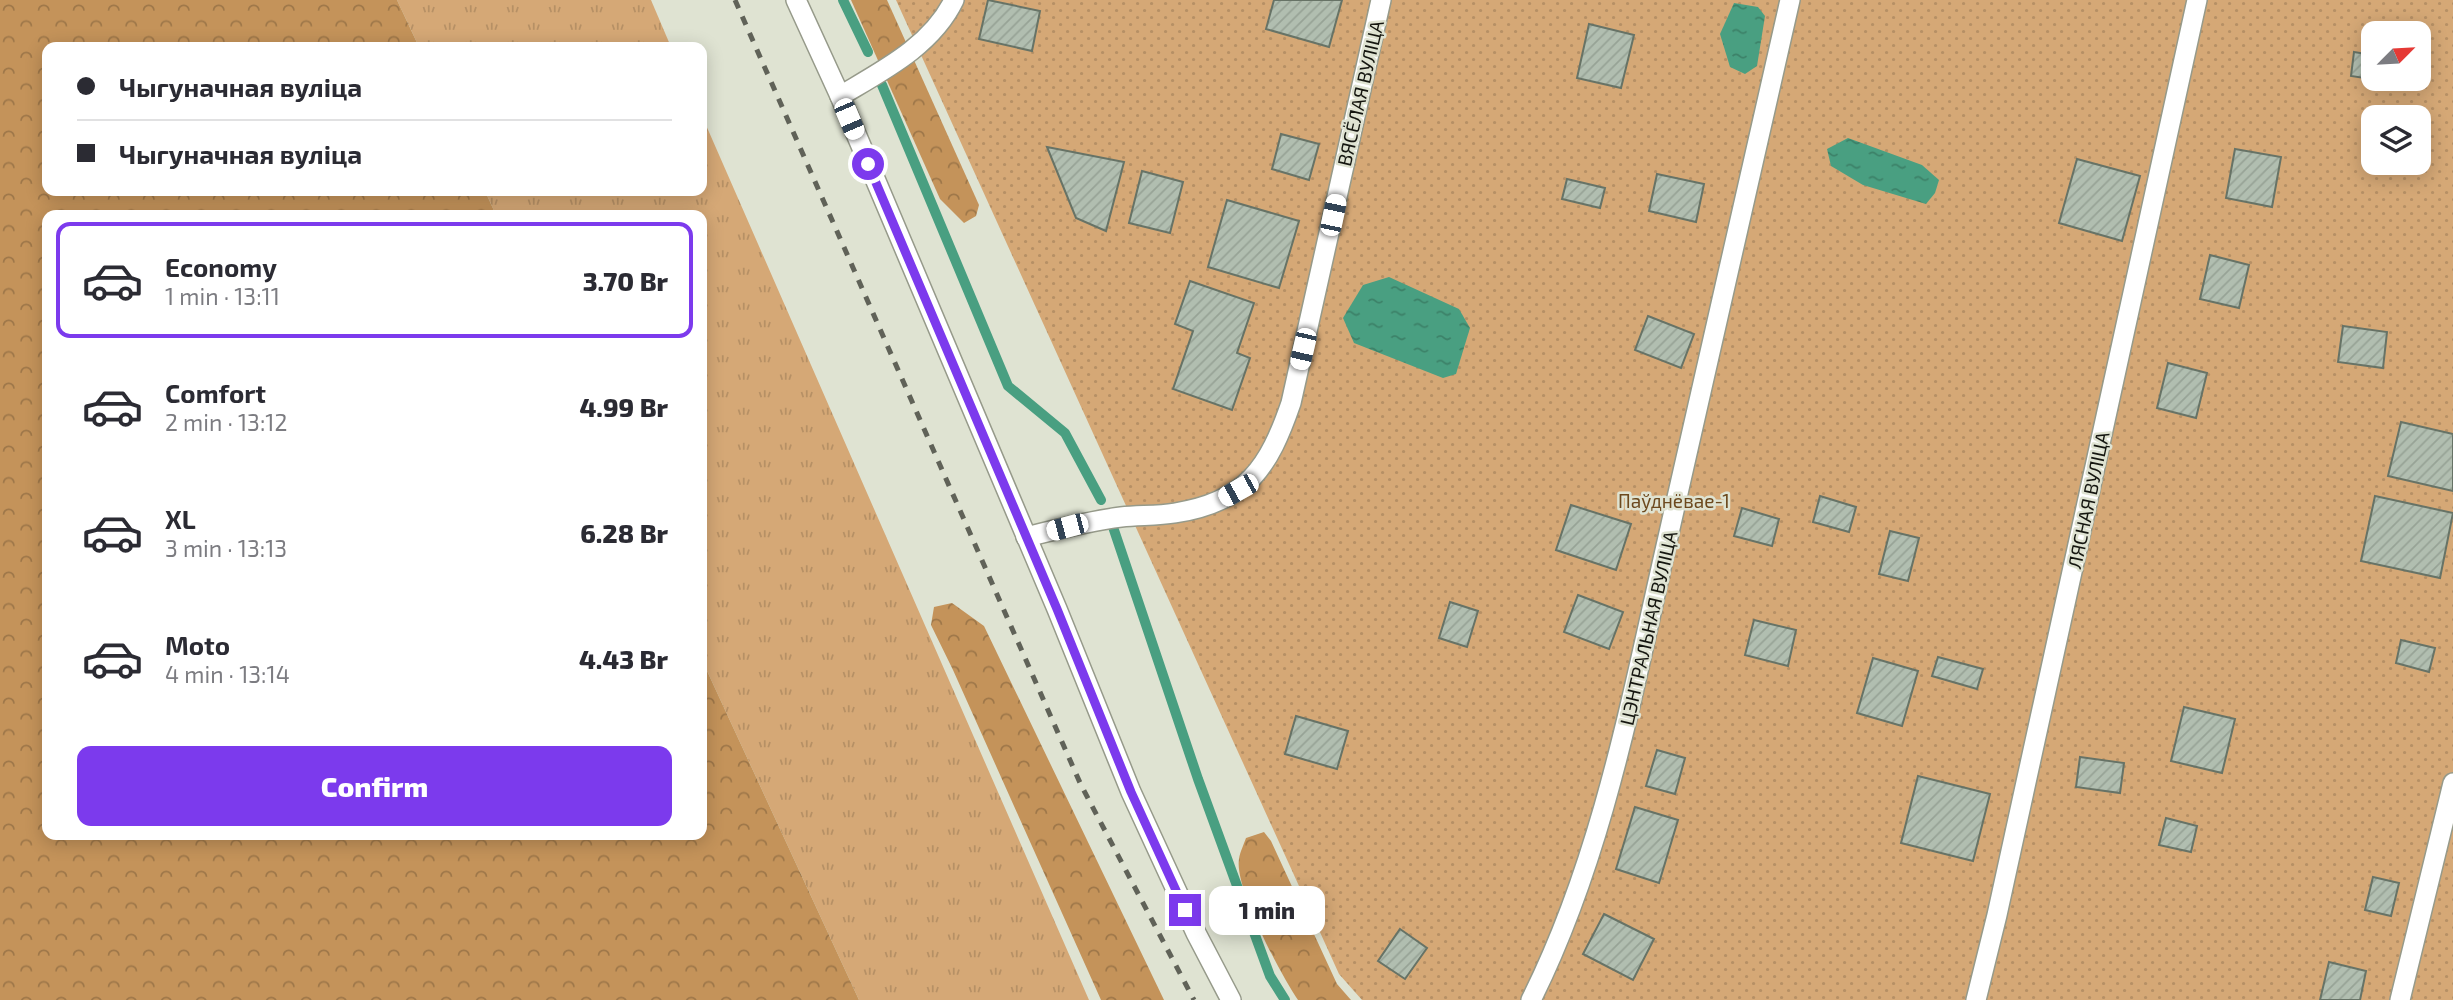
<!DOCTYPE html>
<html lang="en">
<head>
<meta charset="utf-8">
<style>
	:root { --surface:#fff; --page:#f2f2f3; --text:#2b2b33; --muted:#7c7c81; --line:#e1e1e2; --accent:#7c3aed }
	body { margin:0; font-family:"Exo 2",sans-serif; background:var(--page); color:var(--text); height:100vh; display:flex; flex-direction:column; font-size:26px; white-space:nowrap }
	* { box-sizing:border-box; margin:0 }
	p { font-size:23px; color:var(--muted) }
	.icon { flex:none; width:38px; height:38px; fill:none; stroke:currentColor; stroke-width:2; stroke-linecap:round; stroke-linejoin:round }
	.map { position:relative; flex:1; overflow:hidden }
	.details { position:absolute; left:42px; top:210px; width:665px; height:630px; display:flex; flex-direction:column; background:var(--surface); border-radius:14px; box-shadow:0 4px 18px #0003 }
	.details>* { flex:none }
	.guide { position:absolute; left:42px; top:42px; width:665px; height:154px; border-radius:14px; box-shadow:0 4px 18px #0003; display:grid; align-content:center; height:154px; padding:0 35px; background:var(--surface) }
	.needle { width:46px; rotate:66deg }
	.tools { position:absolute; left:2361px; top:21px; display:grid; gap:14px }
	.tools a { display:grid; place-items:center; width:70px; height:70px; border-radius:14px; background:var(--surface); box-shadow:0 4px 18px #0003; font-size:35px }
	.end { position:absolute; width:32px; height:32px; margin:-16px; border:9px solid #7c3aed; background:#fff; box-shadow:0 0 0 4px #fff }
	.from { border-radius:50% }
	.bubble { position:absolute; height:49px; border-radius:14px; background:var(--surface); box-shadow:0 4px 18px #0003; font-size:23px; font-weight:800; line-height:49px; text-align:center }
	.car { position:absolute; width:21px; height:42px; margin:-21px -10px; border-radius:9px; box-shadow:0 0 5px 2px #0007; background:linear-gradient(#fff 24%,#345 0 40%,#fff 0 76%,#345 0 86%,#fff 0) }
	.guide b { display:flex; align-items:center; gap:24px; height:66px; font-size:26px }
	.guide b+b { border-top:2px solid var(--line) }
	.guide i { width:18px; height:18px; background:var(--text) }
	ul { padding:12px 0 0; list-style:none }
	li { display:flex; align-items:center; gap:21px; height:116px; margin:0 14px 10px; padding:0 21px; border:4px solid transparent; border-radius:14px }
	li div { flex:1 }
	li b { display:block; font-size:26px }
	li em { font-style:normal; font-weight:800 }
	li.active { border-color:var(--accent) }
	li>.icon { width:63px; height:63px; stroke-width:1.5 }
	.cta { display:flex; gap:14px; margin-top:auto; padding:14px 35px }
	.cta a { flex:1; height:80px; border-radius:14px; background:var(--accent); color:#fff; font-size:28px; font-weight:800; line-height:80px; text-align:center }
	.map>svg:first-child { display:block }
</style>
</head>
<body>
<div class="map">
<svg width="2453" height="1000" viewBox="0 0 2453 1000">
	<defs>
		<pattern id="grass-tufts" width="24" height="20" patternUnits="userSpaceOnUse" patternTransform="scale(1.75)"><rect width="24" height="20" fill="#d5a876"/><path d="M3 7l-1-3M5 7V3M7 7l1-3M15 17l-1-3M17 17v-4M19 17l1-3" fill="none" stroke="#b69065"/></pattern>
		<pattern id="forest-crowns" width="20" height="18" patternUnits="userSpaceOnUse" patternTransform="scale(1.75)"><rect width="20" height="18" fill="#c4935a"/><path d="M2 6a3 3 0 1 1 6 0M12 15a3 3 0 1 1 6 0" fill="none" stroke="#9e7749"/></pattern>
		<pattern id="garden-dots" width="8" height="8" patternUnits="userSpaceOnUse" patternTransform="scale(1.75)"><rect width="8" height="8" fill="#d5a876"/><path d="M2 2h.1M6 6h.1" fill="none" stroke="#b69065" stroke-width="1.8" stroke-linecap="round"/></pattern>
		<pattern id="water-ripples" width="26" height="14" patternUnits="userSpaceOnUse" patternTransform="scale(1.75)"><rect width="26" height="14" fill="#499f81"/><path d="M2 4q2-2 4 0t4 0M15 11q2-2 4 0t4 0" fill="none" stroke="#3c8168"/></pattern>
		<pattern id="building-hatch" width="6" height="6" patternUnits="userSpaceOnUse" patternTransform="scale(1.75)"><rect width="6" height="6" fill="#b1beb0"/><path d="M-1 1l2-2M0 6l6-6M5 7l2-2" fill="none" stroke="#97a396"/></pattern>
	</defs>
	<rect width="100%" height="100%" fill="#dfe3d2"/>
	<!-- grass -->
	<g fill="url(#grass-tufts)">
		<polygon points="397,0 651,0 671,47 419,47"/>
		<polygon points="702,116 1089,1000 859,1000 702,660 702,215 496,215 485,191 702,191"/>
	</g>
	<!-- forest -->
	<g fill="url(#forest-crowns)">
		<polygon points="0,0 397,0 419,47 47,47 47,191 485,191 496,215 47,215 47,835 702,835 702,660 859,1000 0,1000"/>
		<polygon points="851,0 887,0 979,205 976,216 964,223 940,199"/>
		<polygon points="952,603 984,626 1164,1000 1101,1000 953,670 931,625 934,607"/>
		<path d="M1264,832L1271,841L1337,984L1351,1000H1298C1281,975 1234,887 1239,859C1240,852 1244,844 1246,838Z"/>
	</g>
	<!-- garden -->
	<path fill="url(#garden-dots)" fill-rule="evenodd" d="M896,0H2453V1000H1362L1339,974ZM2373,33H2418V79H2373ZM2373,117H2418V163H2373Z"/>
	<!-- water -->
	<g fill="url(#water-ripples)">
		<polygon points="1734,3 1758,7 1765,16 1757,66 1745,74 1730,67 1720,34"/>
		<polygon points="1848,138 1922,165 1939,180 1935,193 1926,204 1863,185 1831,166 1827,149"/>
		<polygon points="1389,277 1459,309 1470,328 1456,374 1443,378 1354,343 1343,318 1363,285"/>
	</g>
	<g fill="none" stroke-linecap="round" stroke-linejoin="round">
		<!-- stream -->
		<g stroke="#499f81" stroke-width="10">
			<polyline points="843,0 868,52"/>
			<polyline points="882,85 1008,386 1065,433 1101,500"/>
			<polyline points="1113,527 1198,779 1270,976 1285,1000"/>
		</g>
	</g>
	<!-- building -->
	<g fill="url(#building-hatch)" stroke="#677366" stroke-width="2">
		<polygon points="988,0 1040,11 1032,51 979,39"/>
		<polygon points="1274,0 1342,0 1329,47 1266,29"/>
		<polygon points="1589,24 1634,35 1621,88 1577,78"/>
		<polygon points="2354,52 2373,55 2373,79 2385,79 2384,81 2351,76"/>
		<polygon points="1281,134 1319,144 1309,180 1272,169"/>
		<polygon points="1047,147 1124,162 1106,231 1076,218"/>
		<polygon points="2235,149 2281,157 2272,207 2226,198"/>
		<polygon points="2077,159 2140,176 2122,241 2059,223"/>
		<polygon points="1142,171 1183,182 1170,233 1129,223"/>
		<polygon points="1657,174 1704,184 1696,222 1649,211"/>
		<polygon points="1567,179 1605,188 1600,208 1562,199"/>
		<polygon points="1227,200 1299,221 1279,288 1208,267"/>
		<polygon points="2210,255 2249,265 2239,308 2200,299"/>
		<polygon points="1190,281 1254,303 1237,353 1250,358 1232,410 1173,389 1193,331 1175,324"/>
		<polygon points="1648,316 1694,334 1681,368 1635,350"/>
		<polygon points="2343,326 2387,332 2383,368 2338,362"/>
		<polygon points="2168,363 2207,373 2196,418 2157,408"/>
		<polygon points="2401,422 2453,434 2453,491 2388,476"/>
		<polygon points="1820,496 1856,507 1849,532 1813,522"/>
		<polygon points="2375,496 2453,513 2440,578 2361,561"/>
		<polygon points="1571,505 1631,524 1616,570 1556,550"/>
		<polygon points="1742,508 1779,519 1772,546 1734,536"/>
		<polygon points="1890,531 1919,538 1908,581 1879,574"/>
		<polygon points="1578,595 1623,612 1609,649 1564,632"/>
		<polygon points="1450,602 1478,611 1467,647 1439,638"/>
		<polygon points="1754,620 1796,630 1788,666 1745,655"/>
		<polygon points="2401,640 2435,648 2429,672 2396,663"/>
		<polygon points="1938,657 1983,669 1977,689 1932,676"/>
		<polygon points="1873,658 1918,671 1902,726 1857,713"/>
		<polygon points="2184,707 2235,719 2222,773 2171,761"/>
		<polygon points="1296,716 1348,731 1337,769 1285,754"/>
		<polygon points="1657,750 1685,758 1675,794 1646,786"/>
		<polygon points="2080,757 2124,763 2120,793 2076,787"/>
		<polygon points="1918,776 1990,794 1973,861 1901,843"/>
		<polygon points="1635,807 1678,820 1659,883 1616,869"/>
		<polygon points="2166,818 2197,826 2191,852 2159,845"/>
		<polygon points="2373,877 2399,883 2391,916 2365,910"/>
		<polygon points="1604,914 1654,939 1633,980 1583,954"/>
		<polygon points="1400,929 1427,948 1405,979 1378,961"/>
		<polygon points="2329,962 2366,971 2360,1000 2320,1000"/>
	</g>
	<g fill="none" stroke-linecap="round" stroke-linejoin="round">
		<defs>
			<g id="service">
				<polyline points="796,0 840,96 1057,609 1131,792 1196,933 1231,1000"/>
				<path d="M840,96C882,71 932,46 954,0"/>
				<path d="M1026,537C1058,529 1089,521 1121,517C1139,515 1157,516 1175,513C1247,502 1269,467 1291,403L1381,0"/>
				<path d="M1531,1000C1602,858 1631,700 1666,546C1708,364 1749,182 1790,0"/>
				<polyline points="1976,1000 1997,915 2197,0"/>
				<polyline points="2400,1000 2453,783"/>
			</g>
		</defs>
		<!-- service casing -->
		<use href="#service" stroke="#969a8a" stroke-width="22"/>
		<!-- service -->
		<use href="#service" stroke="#fff" stroke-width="19"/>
		<!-- rail -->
		<polyline stroke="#606258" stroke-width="5" stroke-dasharray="9 9" stroke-linecap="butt" points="735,0 1081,785 1194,1000"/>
	</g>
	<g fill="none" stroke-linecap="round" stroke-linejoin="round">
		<!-- route -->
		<polyline stroke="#7c3aed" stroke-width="9" points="868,164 1057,609 1131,792 1185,910"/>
	</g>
	<g text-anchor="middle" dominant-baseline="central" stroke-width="5" stroke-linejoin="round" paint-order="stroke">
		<!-- street labels -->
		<g font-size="19" fill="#151610" stroke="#dfe3d2">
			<text transform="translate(1360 93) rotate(-77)">ВЯСЁЛАЯ ВУЛІЦА</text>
			<text transform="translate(2088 500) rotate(-78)">ЛЯСНАЯ ВУЛІЦА</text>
			<text transform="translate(1648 628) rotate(-77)">ЦЭНТРАЛЬНАЯ ВУЛІЦА</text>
		</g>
		<!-- park labels -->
		<g font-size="19" fill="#6c491e" stroke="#dfe3d2">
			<text x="1674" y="500">Паўднёвае-1</text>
		</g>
	</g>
</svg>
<div class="tools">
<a><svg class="needle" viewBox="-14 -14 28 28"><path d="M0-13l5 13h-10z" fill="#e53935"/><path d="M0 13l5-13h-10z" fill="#7c7c81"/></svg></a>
<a><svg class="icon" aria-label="layers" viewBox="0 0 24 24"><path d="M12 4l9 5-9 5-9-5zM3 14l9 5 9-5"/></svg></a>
</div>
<i class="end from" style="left:868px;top:164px"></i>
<i class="end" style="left:1185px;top:910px"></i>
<div class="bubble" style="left:1209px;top:886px;width:116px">1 min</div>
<i class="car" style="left:849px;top:119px;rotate:157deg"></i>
<i class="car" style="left:1333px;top:215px;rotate:12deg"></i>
<i class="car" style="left:1303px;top:349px;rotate:193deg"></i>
<i class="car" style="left:1238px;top:490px;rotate:241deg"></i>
<i class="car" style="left:1067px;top:527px;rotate:255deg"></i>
<div class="guide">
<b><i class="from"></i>Чыгуначная вуліца</b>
<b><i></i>Чыгуначная вуліца</b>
</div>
<section class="details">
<ul>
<li class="active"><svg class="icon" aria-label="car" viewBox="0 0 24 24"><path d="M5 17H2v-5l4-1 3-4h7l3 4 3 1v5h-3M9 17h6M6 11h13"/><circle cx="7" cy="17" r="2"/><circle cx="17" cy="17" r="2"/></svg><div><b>Economy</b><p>1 min · 13:11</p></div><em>3.70 Br</em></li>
<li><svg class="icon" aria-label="car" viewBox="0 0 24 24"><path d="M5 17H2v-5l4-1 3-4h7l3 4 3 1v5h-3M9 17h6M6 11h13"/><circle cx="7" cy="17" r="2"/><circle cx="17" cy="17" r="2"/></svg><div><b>Comfort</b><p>2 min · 13:12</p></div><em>4.99 Br</em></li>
<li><svg class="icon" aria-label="car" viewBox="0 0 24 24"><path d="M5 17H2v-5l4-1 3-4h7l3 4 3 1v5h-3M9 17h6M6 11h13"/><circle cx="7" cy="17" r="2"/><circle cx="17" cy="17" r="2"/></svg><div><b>XL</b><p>3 min · 13:13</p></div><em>6.28 Br</em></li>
<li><svg class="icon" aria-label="car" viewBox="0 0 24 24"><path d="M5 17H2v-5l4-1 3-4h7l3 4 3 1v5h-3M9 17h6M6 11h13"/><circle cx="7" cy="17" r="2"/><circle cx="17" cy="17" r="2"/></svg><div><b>Moto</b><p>4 min · 13:14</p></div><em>4.43 Br</em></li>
</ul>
<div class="cta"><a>Confirm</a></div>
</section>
</div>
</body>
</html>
